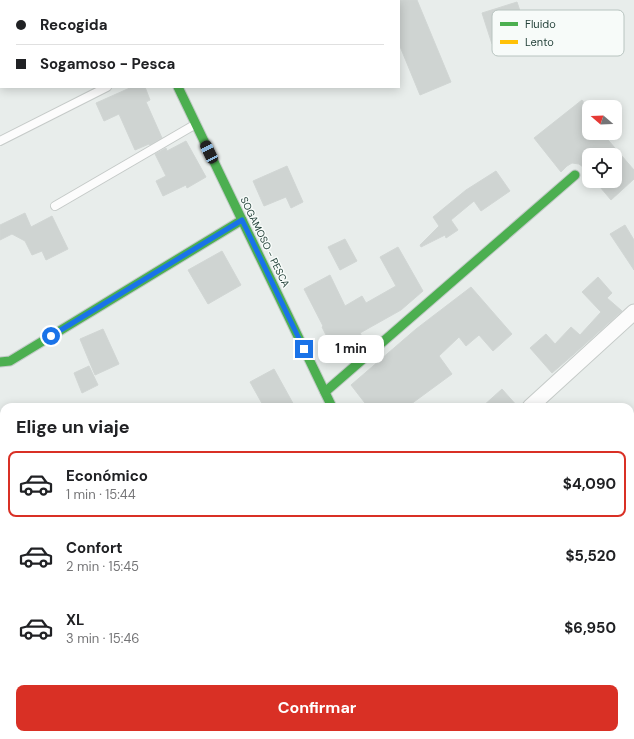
<!DOCTYPE html>
<html lang="es">
<head>
<meta charset="utf-8">
<style>
	:root { --surface:#fff; --page:#f6f6f6; --text:#202124; --muted:#757577; --line:#e0e0e0; --accent:#d93025 }
	body { margin:0; font-family:"DM Sans",sans-serif; background:var(--page); color:var(--text); height:100vh; display:flex; flex-direction:column; font-size:15px; white-space:nowrap }
	* { box-sizing:border-box; margin:0 }
	p { font-size:13px; color:var(--muted) }
	.icon { flex:none; width:22px; height:22px; fill:none; stroke:currentColor; stroke-width:2; stroke-linecap:round; stroke-linejoin:round }
	.map { position:relative; flex:1; overflow:hidden }
	.drawer { position:absolute; left:0px; top:403px; width:634px; height:336px; display:flex; flex-direction:column; background:var(--surface); border-radius:12px 12px 0 0; box-shadow:0 2px 10px #0003 }
	.drawer>* { flex:none }
	.guide { position:absolute; left:0px; top:0px; width:400px; height:88px; box-shadow:0 2px 10px #0003; display:grid; align-content:center; height:88px; padding:0 16px; background:var(--surface) }
	.needle { width:26px; rotate:289deg }
	.controls { position:absolute; left:582px; top:100px; display:grid; gap:8px }
	.controls a { display:grid; place-items:center; width:40px; height:40px; border-radius:8px; background:var(--surface); box-shadow:0 2px 10px #0003; font-size:20px }
	.end { position:absolute; width:18px; height:18px; margin:-9px; border:5px solid #1a73e8; background:#fff; box-shadow:0 0 0 2px #fff }
	.from { border-radius:50% }
	.bubble { position:absolute; height:28px; border-radius:8px; background:var(--surface); box-shadow:0 2px 10px #0003; font-size:13px; font-weight:700; line-height:28px; text-align:center }
	.car { position:absolute; width:12px; height:24px; margin:-12px -6px; border-radius:5px; box-shadow:0 0 3px 1px #0007; background:linear-gradient(#222 24%,#8ab4d8 0 40%,#222 0 76%,#8ab4d8 0 86%,#222 0) }
	.guide b { display:flex; align-items:center; gap:14px; height:38px; font-size:15px }
	.guide b+b { border-top:1px solid var(--line) }
	.guide i { width:10px; height:10px; background:var(--text) }
	ul { padding:0; list-style:none }
	li { display:flex; align-items:center; gap:12px; height:66px; margin:0 8px 6px; padding:0 8px; border:2px solid transparent; border-radius:8px }
	li div { flex:1 }
	li b { display:block; font-size:15px }
	li em { font-style:normal; font-weight:700 }
	li.selected { border-color:var(--accent) }
	li>.icon { width:36px; height:36px; stroke-width:1.5 }
	h2 { padding:0 16px; font-size:18px; line-height:48px }
	.primary-button { display:flex; gap:8px; margin-top:auto; padding:8px 16px }
	.primary-button a { flex:1; height:46px; border-radius:8px; background:var(--accent); color:#fff; font-size:16px; font-weight:700; line-height:46px; text-align:center }
	.map>svg:first-child { display:block }
</style>
</head>
<body>
<div class="map">
<svg width="634" height="739" viewBox="0 0 634 739">
	<rect width="100%" height="100%" fill="#e8edeb"/>
	<!-- building -->
	<g fill="#cfd4d2" stroke="#d1d6d4">
		<polygon points="399,0 417,0 451,82 420,95 399,44"/>
		<polygon points="517,2 527,32 492,44 482,13"/>
		<polygon points="132,87 145,87 150,100 146,102 162,138 150,145 149,144 135,150 119,114 104,121 96,103"/>
		<polygon points="582,100 589,110 589,133 602,133 634,170 634,179 611,200 595,181 615,181 615,155 589,155 589,162 583,167 579,164 572,163 567,166 561,172 534,138"/>
		<polygon points="186,141 206,177 187,188 186,185 163,196 156,181 166,176 155,154 166,148 167,151"/>
		<polygon points="287,166 303,202 291,208 286,197 264,206 253,181"/>
		<polygon points="496,171 510,191 481,211 474,201 451,220 458,230 446,238 445,235 421,247 420,245 439,226 433,217 466,190"/>
		<polygon points="25,213 31,227 52,216 68,249 46,260 42,251 32,255 25,241 12,234 0,240 0,225"/>
		<polygon points="625,225 634,240 634,270 610,234"/>
		<polygon points="345,239 357,261 340,270 328,247"/>
		<polygon points="398,247 423,291 401,310 360,333 365,342 345,359 337,344 332,347 322,327 323,326 304,289 330,275 345,306 362,296 366,303 396,286 380,257"/>
		<polygon points="222,251 241,285 208,304 188,270"/>
		<polygon points="598,277 612,293 607,298 622,311 574,354 552,373 530,348 546,334 555,344 571,327 580,335 601,312 582,292"/>
		<polygon points="471,287 512,334 493,351 479,335 466,346 459,337 439,356 452,374 407,407 368,407 351,385 416,329"/>
		<polygon points="103,329 119,364 95,375 80,339"/>
		<polygon points="89,366 98,385 82,393 74,373"/>
		<polygon points="274,369 295,407 264,407 250,382"/>
		<polygon points="502,389 518,407 482,407"/>
	</g>
	<g fill="none" stroke-linecap="round" stroke-linejoin="round">
		<defs>
			<g id="lane">
				<polyline points="0,141 107,87"/>
				<polyline points="55,206 196,124"/>
			</g>
			<g id="street">
				<polyline points="530,407 634,312"/>
				<polyline points="630,452 634,449"/>
				<polyline points="630,637 634,635"/>
				<polyline points="73,739 79,735"/>
			</g>
			<g id="fast">
				<polyline points="136,0 137,1"/>
				<polyline points="178,87 332,407"/>
				<polyline points="0,362 10,361 242,220"/>
				<polyline points="325,392 575,175"/>
			</g>
			<polyline id="slow" points="483,735 485,739"/>
		</defs>
		<!-- lane casing -->
		<use href="#lane" stroke="#c5cac8" stroke-width="10"/>
		<!-- street casing -->
		<use href="#street" stroke="#c5cac8" stroke-width="17"/>
		<!-- fast casing -->
		<use href="#fast" stroke="#c3cbc8" stroke-width="11"/>
		<!-- slow casing -->
		<use href="#slow" stroke="#c3cbc8" stroke-width="11"/>
		<!-- lane -->
		<use href="#lane" stroke="#fcfcfc" stroke-width="8"/>
		<!-- street -->
		<use href="#street" stroke="#fcfcfc" stroke-width="15"/>
		<!-- fast -->
		<use href="#fast" stroke="#4caf50" stroke-width="9"/>
		<!-- slow -->
		<use href="#slow" stroke="#ffc107" stroke-width="9"/>
	</g>
	<g fill="none" stroke-linecap="round" stroke-linejoin="round">
		<!-- route -->
		<polyline stroke="#1a73e8" stroke-width="5" points="51,336 242,220 304,349"/>
	</g>
	<g text-anchor="middle" dominant-baseline="central" stroke-width="3" stroke-linejoin="round" paint-order="stroke">
		<!-- street labels -->
		<g font-size="10" fill="#24423a" stroke="#f7fbf9">
			<text transform="translate(265 242) rotate(64)">SOGAMOSO - PESCA</text>
		</g>
	</g>
	<!-- legend -->
	<rect x="492" y="10" width="132" height="46" rx="6" fill="#f7fbf9" stroke="#b8c4c0" stroke-width="1"/>
	<rect x="500" y="22" width="18" height="4" fill="#4caf50"/>
	<rect x="500" y="40" width="18" height="4" fill="#ffc107"/>
	<g font-size="11" fill="#24423a">
		<text x="525" y="28">Fluido</text>
		<text x="525" y="46">Lento</text>
	</g>
</svg>
<div class="controls">
<a><svg class="needle" viewBox="-14 -14 28 28"><path d="M0-13l5 13h-10z" fill="#e53935"/><path d="M0 13l5-13h-10z" fill="#757577"/></svg></a>
<a><svg class="icon" aria-label="locate" viewBox="0 0 24 24"><circle cx="12" cy="12" r="6"/><path d="M12 2v4M12 18v4M2 12h4M18 12h4"/></svg></a>
</div>
<i class="end from" style="left:51px;top:336px"></i>
<i class="end" style="left:304px;top:349px"></i>
<div class="bubble" style="left:318px;top:335px;width:66px">1 min</div>
<i class="car" style="left:209px;top:152px;rotate:334deg"></i>
<div class="guide">
<b><i class="from"></i>Recogida</b>
<b><i></i>Sogamoso - Pesca</b>
</div>
<section class="drawer">
<h2>Elige un viaje</h2>
<ul>
<li class="selected"><svg class="icon" aria-label="car" viewBox="0 0 24 24"><path d="M5 17H2v-5l4-1 3-4h7l3 4 3 1v5h-3M9 17h6M6 11h13"/><circle cx="7" cy="17" r="2"/><circle cx="17" cy="17" r="2"/></svg><div><b>Económico</b><p>1 min · 15:44</p></div><em>$4,090</em></li>
<li><svg class="icon" aria-label="car" viewBox="0 0 24 24"><path d="M5 17H2v-5l4-1 3-4h7l3 4 3 1v5h-3M9 17h6M6 11h13"/><circle cx="7" cy="17" r="2"/><circle cx="17" cy="17" r="2"/></svg><div><b>Confort</b><p>2 min · 15:45</p></div><em>$5,520</em></li>
<li><svg class="icon" aria-label="car" viewBox="0 0 24 24"><path d="M5 17H2v-5l4-1 3-4h7l3 4 3 1v5h-3M9 17h6M6 11h13"/><circle cx="7" cy="17" r="2"/><circle cx="17" cy="17" r="2"/></svg><div><b>XL</b><p>3 min · 15:46</p></div><em>$6,950</em></li>
</ul>
<div class="primary-button"><a>Confirmar</a></div>
</section>
</div>
</body>
</html>
